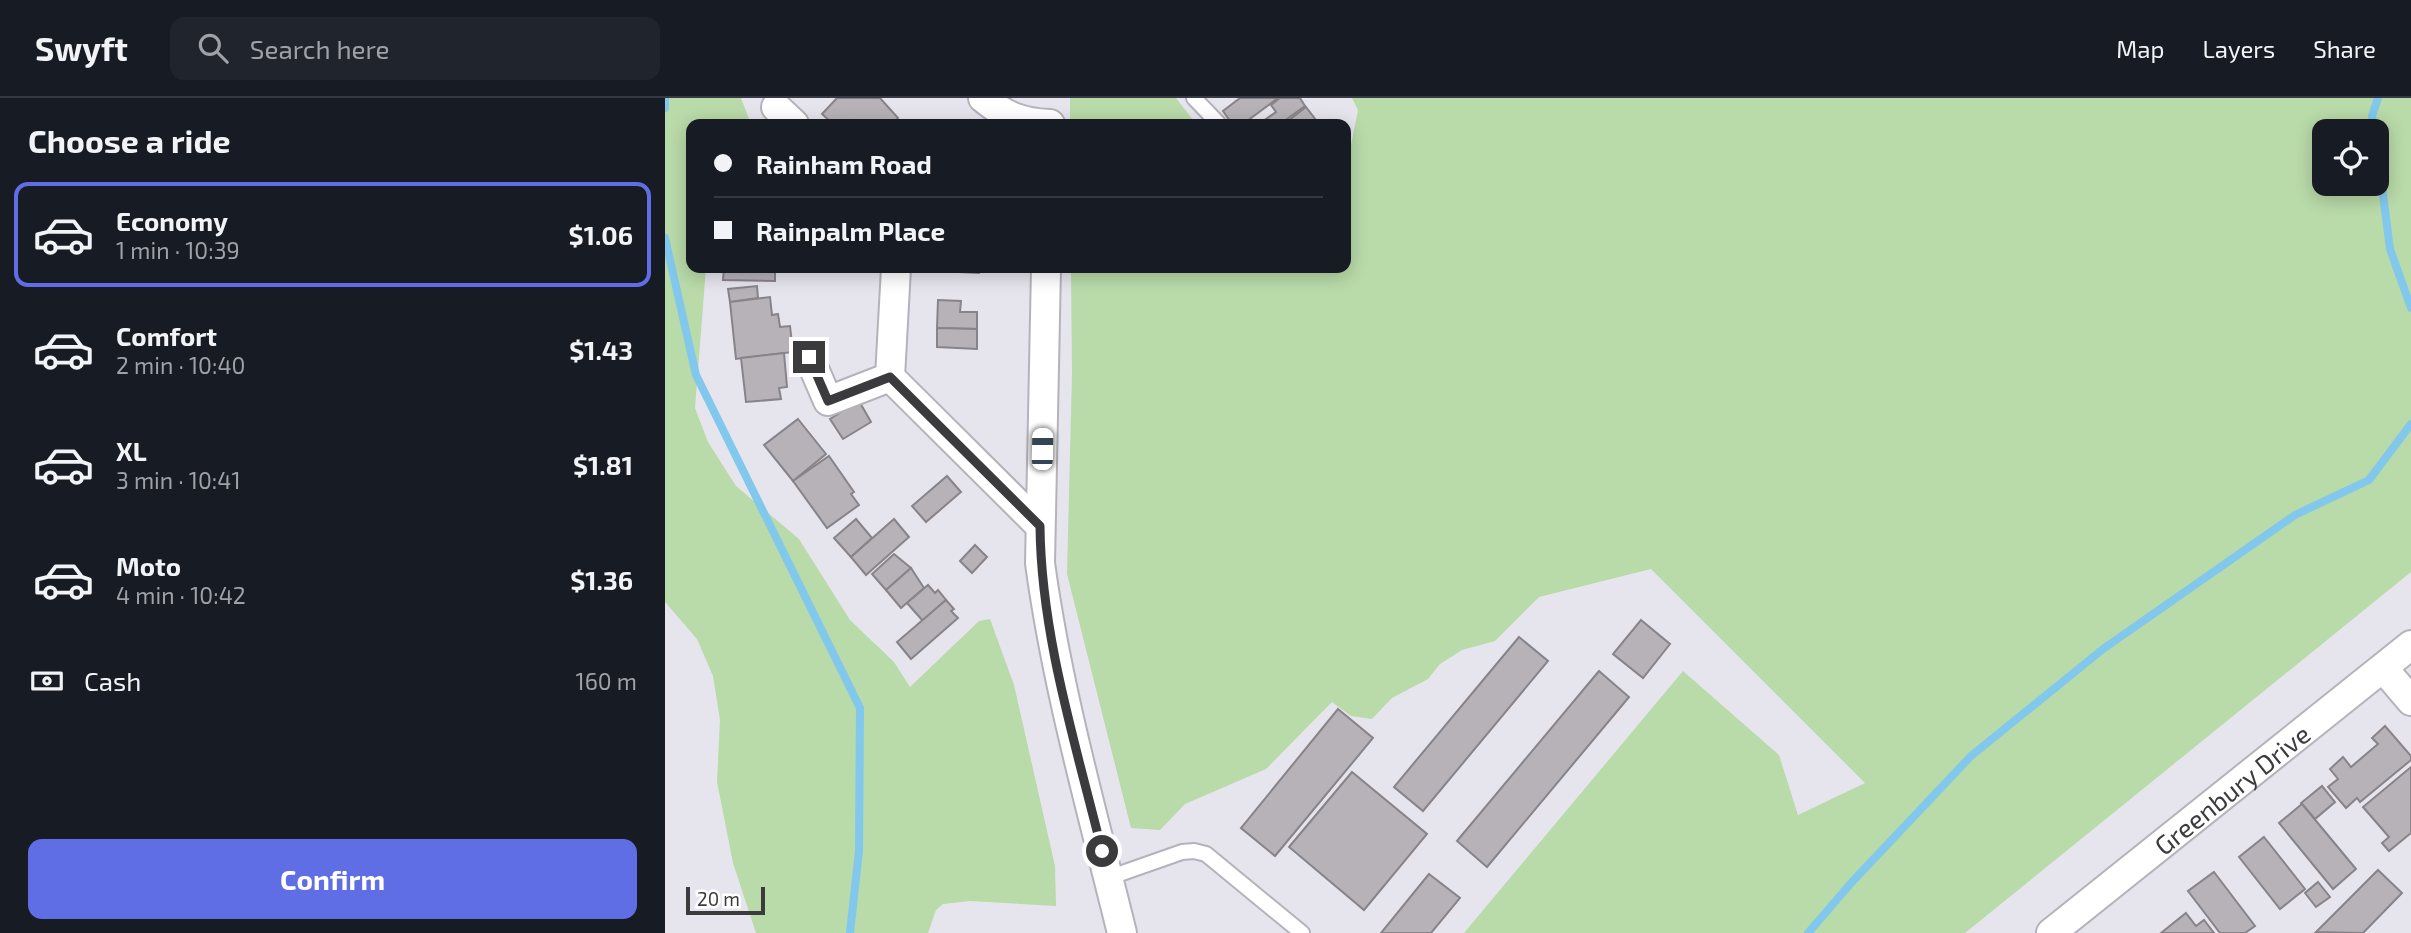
<!DOCTYPE html>
<html lang="en">
<head>
<meta charset="utf-8">
<style>
	:root { --surface:#171b24; --page:#20242c; --text:#f1f3f6; --muted:#9ea1a6; --line:#363941; --accent:#606ee6 }
	body { margin:0; font-family:"Exo 2",sans-serif; background:var(--page); color:var(--text); height:100vh; display:flex; flex-direction:column; font-size:26px; white-space:nowrap }
	* { box-sizing:border-box; margin:0 }
	p { font-size:23px; color:var(--muted) }
	.icon { flex:none; width:38px; height:38px; fill:none; stroke:currentColor; stroke-width:2; stroke-linecap:round; stroke-linejoin:round }
	.map { position:relative; flex:1; overflow:hidden }
	.details { display:flex; flex-direction:column; background:var(--surface); width:665px }
	.details>* { flex:none }
	.guide { position:absolute; left:21px; top:21px; width:665px; height:154px; border-radius:14px; box-shadow:0 4px 18px #0003; display:grid; align-content:center; height:154px; padding:0 28px; background:var(--surface) }
	.buttons { position:absolute; left:1647px; top:21px; display:grid; gap:14px }
	.buttons a { display:grid; place-items:center; width:77px; height:77px; border-radius:14px; background:var(--surface); box-shadow:0 4px 18px #0003; font-size:35px }
	.scale { position:absolute; left:21px; bottom:18px; width:79px; box-sizing:border-box; padding-left:7px; border:4px solid #3b3a3d; border-top:0; font-size:19px; line-height:24px; white-space:nowrap; color:#3b3a3d; -webkit-text-stroke:5px #fff; paint-order:stroke }
	.end { position:absolute; width:32px; height:32px; margin:-16px; border:9px solid #3b3a3d; background:#fff; box-shadow:0 0 0 4px #fff }
	.from { border-radius:50% }
	.car { position:absolute; width:21px; height:42px; margin:-21px -10px; border-radius:9px; box-shadow:0 0 5px 2px #0007; background:linear-gradient(#fff 24%,#345 0 40%,#fff 0 76%,#345 0 86%,#fff 0) }
	.guide b { display:flex; align-items:center; gap:24px; height:66px; font-size:26px }
	.guide b+b { border-top:2px solid var(--line) }
	.guide i { width:18px; height:18px; background:var(--text) }
	ul { padding:0; list-style:none }
	li { display:flex; align-items:center; gap:21px; height:105px; margin:0 14px 10px; padding:0 14px; border:4px solid transparent; border-radius:14px }
	li div { flex:1 }
	li b { display:block; font-size:26px }
	li em { font-style:normal; font-weight:700 }
	li.active { border-color:var(--accent) }
	li>.icon { width:63px; height:63px; stroke-width:1.5 }
	h2 { padding:0 28px; font-size:32px; line-height:84px }
	.pay { display:flex; align-items:center; gap:18px; height:77px; padding:0 28px; font-size:26px }
	.pay p { margin-inline-start:auto }
	.action { display:flex; gap:14px; margin-top:auto; padding:14px 28px }
	.action a { flex:1; height:80px; border-radius:14px; background:var(--accent); color:#fff; font-size:28px; font-weight:700; line-height:80px; text-align:center }
	header { display:flex; align-items:center; gap:42px; box-sizing:border-box; height:98px; padding:0 35px; background:var(--surface); border-bottom:2px solid var(--line) }
	header strong { font-size:33px }
	nav { display:flex; gap:38px; margin-inline-start:auto; font-size:24px }
	.search { width:490px; height:63px; background:var(--page); display:flex; align-items:center; gap:18px; box-sizing:border-box; padding:0 24px; border-radius:14px; color:var(--muted); font-size:26px }
	main { display:flex; flex:1; min-height:0 }
	.map>svg:first-child { display:block }
</style>
</head>
<body>
<header>
<strong>Swyft</strong>
<div class="search"><svg class="icon" aria-label="search" viewBox="0 0 24 24"><circle cx="10" cy="10" r="6"/><path d="M15 15l6 6"/></svg>Search here</div>
<nav><a>Map</a><a>Layers</a><a>Share</a></nav>
</header>
<main>
<section class="details">
<h2>Choose a ride</h2>
<ul>
<li class="active"><svg class="icon" aria-label="car" viewBox="0 0 24 24"><path d="M5 17H2v-5l4-1 3-4h7l3 4 3 1v5h-3M9 17h6M6 11h13"/><circle cx="7" cy="17" r="2"/><circle cx="17" cy="17" r="2"/></svg><div><b>Economy</b><p>1 min · 10:39</p></div><em>$1.06</em></li>
<li><svg class="icon" aria-label="car" viewBox="0 0 24 24"><path d="M5 17H2v-5l4-1 3-4h7l3 4 3 1v5h-3M9 17h6M6 11h13"/><circle cx="7" cy="17" r="2"/><circle cx="17" cy="17" r="2"/></svg><div><b>Comfort</b><p>2 min · 10:40</p></div><em>$1.43</em></li>
<li><svg class="icon" aria-label="car" viewBox="0 0 24 24"><path d="M5 17H2v-5l4-1 3-4h7l3 4 3 1v5h-3M9 17h6M6 11h13"/><circle cx="7" cy="17" r="2"/><circle cx="17" cy="17" r="2"/></svg><div><b>XL</b><p>3 min · 10:41</p></div><em>$1.81</em></li>
<li><svg class="icon" aria-label="car" viewBox="0 0 24 24"><path d="M5 17H2v-5l4-1 3-4h7l3 4 3 1v5h-3M9 17h6M6 11h13"/><circle cx="7" cy="17" r="2"/><circle cx="17" cy="17" r="2"/></svg><div><b>Moto</b><p>4 min · 10:42</p></div><em>$1.36</em></li>
</ul>
<div class="pay"><svg class="icon" aria-label="cash" viewBox="0 0 24 24"><path d="M3 7h18v10H3z"/><circle cx="12" cy="12" r="2"/></svg>Cash<p>160 m</p></div>
<div class="action"><a>Confirm</a></div>
</section>
<div class="map">
<svg width="1746" height="835" viewBox="0 0 1746 835">
	<rect width="100%" height="100%" fill="#e6e5ed"/>
	<!-- green -->
	<g fill="#b9daa9" fill-rule="evenodd">
		<polygon points="0,0 76,0 86,26 26,26 26,170 41,170 30,310 43,344 71,388 134,441 185,522 229,564 245,589 314,523 325,521 349,587 390,768 391,808 305,803 278,806 271,812 263,835 91,835 68,765 52,684 55,622 48,578 32,541 0,504"/>
		<polygon points="405,0 511,0 531,26 405,26"/>
		<path d="M687,0H1746V474L1300,835H799L1018,573L1114,657L1133,717L1200,685L986,471L874,499L830,543L797,552L775,566L763,581L727,600L707,621L686,618L667,604L601,671L520,706L495,732L466,730L402,476L407,276L406,170H681V57L685,52L693,12ZM1659,33H1712V86H1659Z"/>
	</g>
	<g fill="none" stroke-linecap="round" stroke-linejoin="round">
		<!-- stream -->
		<g stroke="#81c8ec" stroke-width="8">
			<polyline points="0,10 0,0"/>
			<polyline points="1709,33 1707,18 1713,0"/>
			<polyline points="1712,50 1725,151 1746,210"/>
			<polyline points="0,140 31,277 195,610 194,753 185,835"/>
			<polyline points="1143,835 1187,784 1306,658 1438,551 1630,417 1704,382 1746,326"/>
		</g>
	</g>
	<!-- building -->
	<g fill="#b6b2b8" stroke="#888389" stroke-width="2">
		<polygon points="172,0 215,0 233,20 227,26 193,26 188,22 183,26 168,26 157,16"/>
		<polygon points="575,0 613,0 578,26 567,26 558,13"/>
		<polygon points="615,0 635,0 640,8 615,26 594,26 611,14 606,7"/>
		<polygon points="641,9 654,26 619,26"/>
		<polygon points="59,170 110,170 110,183 58,182"/>
		<polygon points="274,170 315,170 314,175 274,173"/>
		<polygon points="92,188 93,200 65,204 63,191"/>
		<polygon points="105,199 107,217 113,216 115,229 125,228 128,254 71,261 65,204"/>
		<polygon points="273,202 296,203 295,214 312,214 312,231 272,230"/>
		<polygon points="272,230 312,231 312,251 272,249"/>
		<polygon points="119,255 122,289 114,290 116,301 81,304 76,260"/>
		<polygon points="194,303 206,324 178,341 165,321"/>
		<polygon points="133,321 161,356 128,383 99,347"/>
		<polygon points="164,358 189,394 186,396 194,407 162,430 128,383"/>
		<polygon points="282,378 296,394 261,424 247,408"/>
		<polygon points="191,421 207,440 186,459 169,440"/>
		<polygon points="229,421 244,439 201,477 186,459"/>
		<polygon points="310,447 322,459 307,475 295,463"/>
		<polygon points="229,456 246,470 221,492 207,476"/>
		<polygon points="246,470 259,490 236,510 221,492"/>
		<polygon points="263,487 270,495 273,492 281,502 258,523 242,505"/>
		<polygon points="281,502 289,511 286,513 293,520 246,561 232,544"/>
		<polygon points="976,522 1005,546 978,580 948,556"/>
		<polygon points="854,539 883,563 758,713 729,689"/>
		<polygon points="934,573 964,599 822,769 792,743"/>
		<polygon points="673,611 708,640 610,758 576,730"/>
		<polygon points="1720,628 1746,658 1746,662 1695,704 1692,700 1681,710 1663,689 1673,681 1665,671 1678,659 1686,669 1713,646 1707,640"/>
		<polygon points="1746,669 1746,735 1724,753 1717,745 1724,739 1698,709"/>
		<polygon points="687,674 762,736 699,812 624,749"/>
		<polygon points="1657,688 1670,704 1650,721 1636,705"/>
		<polygon points="1637,706 1691,771 1668,791 1614,725"/>
		<polygon points="1599,739 1640,791 1615,811 1574,759"/>
		<polygon points="1713,772 1737,795 1698,835 1651,834"/>
		<polygon points="1549,774 1590,828 1580,835 1555,835 1523,793"/>
		<polygon points="764,776 795,800 766,835 716,835"/>
		<polygon points="1653,784 1665,799 1651,809 1640,795"/>
		<polygon points="1521,815 1531,828 1539,822 1549,835 1496,835"/>
	</g>
	<g fill="none" stroke-linecap="round" stroke-linejoin="round">
		<defs>
			<g id="lane">
				<polyline points="529,0 554,26"/>
				<polyline points="443,780 517,754 529,753 541,756 637,835"/>
			</g>
			<g id="street">
				<path d="M318,0C340,18 356,25 385,26"/>
				<polyline points="111,9 129,26"/>
				<polyline points="231,170 225,279 375,428"/>
				<path d="M381,170L375,465C392,590 427,713 457,835"/>
				<polyline points="144,259 163,303 225,279"/>
				<polyline points="1718,570 1746,603"/>
				<path id="s1" d="M1386,835L1746,547"/>
			</g>
		</defs>
		<!-- lane casing -->
		<use href="#lane" stroke="#b4b3ba" stroke-width="18"/>
		<!-- street casing -->
		<use href="#street" stroke="#b4b3ba" stroke-width="32"/>
		<!-- lane -->
		<use href="#lane" stroke="#fff" stroke-width="14"/>
		<!-- street -->
		<use href="#street" stroke="#fff" stroke-width="28"/>
	</g>
	<g fill="none" stroke-linecap="round" stroke-linejoin="round">
		<!-- route -->
		<path stroke="#3b3a3d" stroke-width="9" d="M144,259L163,303L225,279L375,428C376,538 411,647 437,753"/>
	</g>
	<g text-anchor="middle" dominant-baseline="central" stroke-width="7" stroke-linejoin="round" paint-order="stroke">
		<!-- street labels -->
		<g font-size="26" fill="#3b3a3d" stroke="#fff">
			<text stroke="none"><textPath href="#s1" startOffset="231">Greenbury Drive</textPath></text>
		</g>
	</g>
</svg>
<div class="buttons">
<a><svg class="icon" aria-label="locate" viewBox="0 0 24 24"><circle cx="12" cy="12" r="6"/><path d="M12 2v4M12 18v4M2 12h4M18 12h4"/></svg></a>
</div>
<div class="scale">20 m</div>
<i class="end from" style="left:437px;top:753px"></i>
<i class="end" style="left:144px;top:259px"></i>
<i class="car" style="left:377px;top:351px;rotate:1deg"></i>
<div class="guide">
<b><i class="from"></i>Rainham Road</b>
<b><i></i>Rainpalm Place</b>
</div>
</div>
</main>
</body>
</html>
